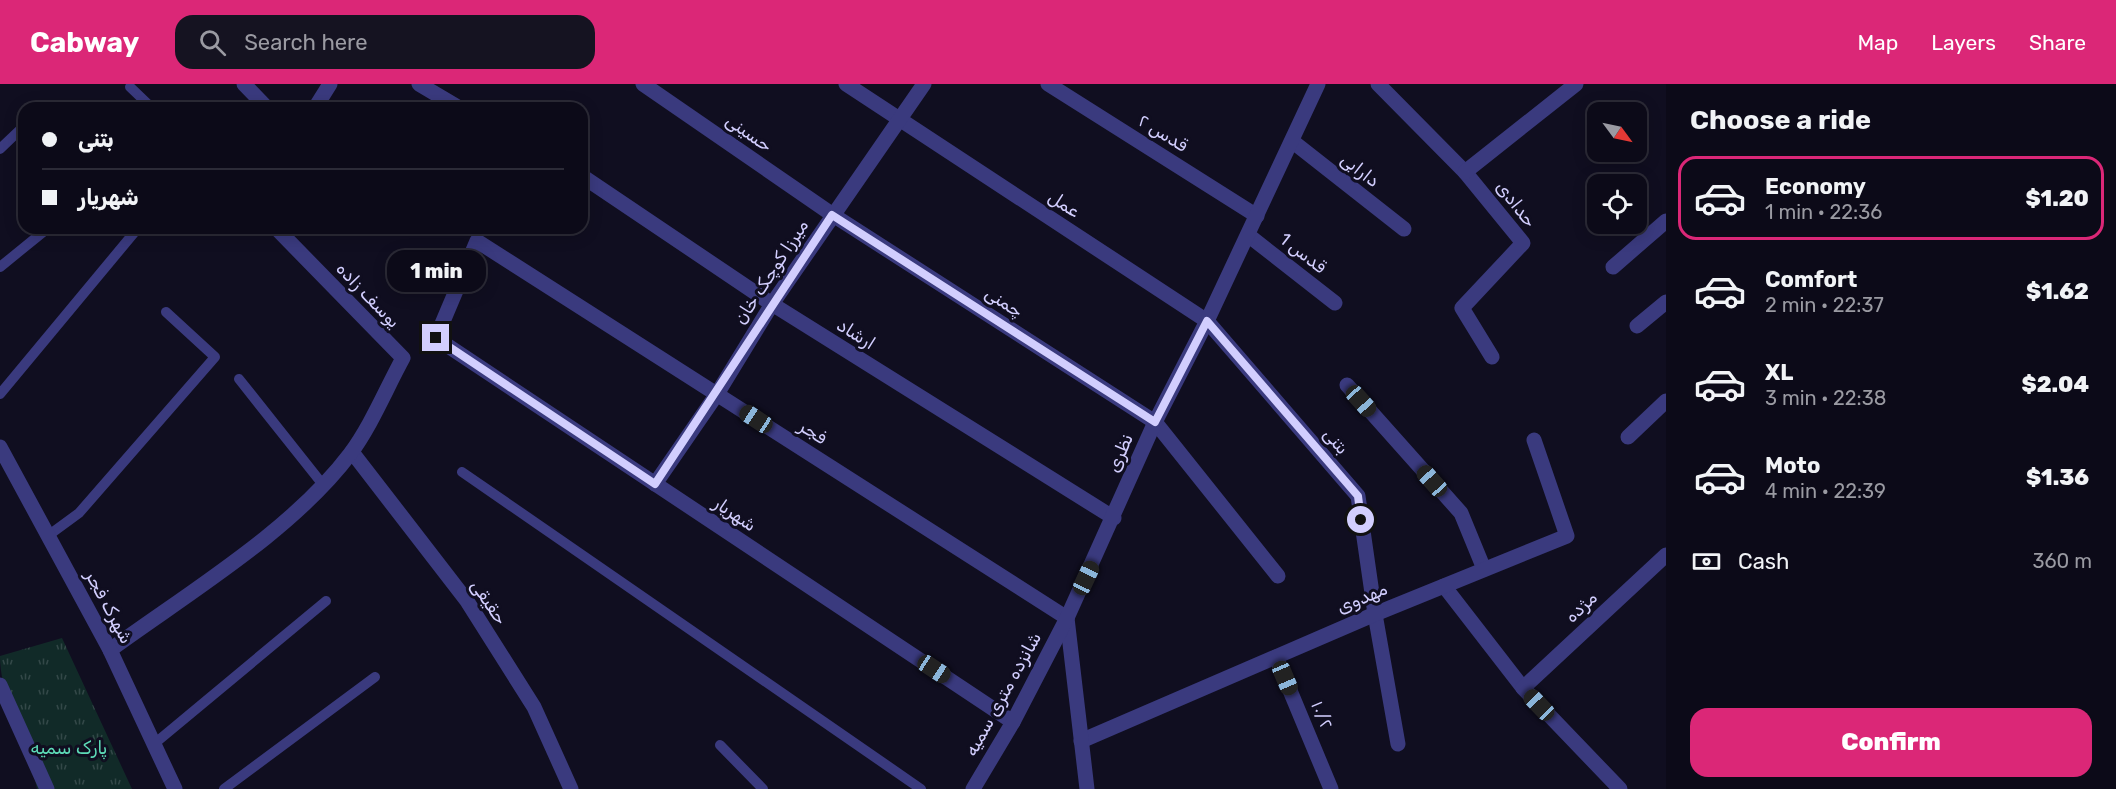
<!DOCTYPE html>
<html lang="en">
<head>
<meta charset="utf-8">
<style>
	:root { --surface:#0c0a18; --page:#151321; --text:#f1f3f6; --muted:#9a9aa2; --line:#2c2b37; --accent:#db2777 }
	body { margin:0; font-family:Rubik,"Noto Sans Arabic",sans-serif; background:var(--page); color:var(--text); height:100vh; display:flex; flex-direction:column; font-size:22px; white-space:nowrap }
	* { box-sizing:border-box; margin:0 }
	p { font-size:20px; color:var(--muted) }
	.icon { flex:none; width:33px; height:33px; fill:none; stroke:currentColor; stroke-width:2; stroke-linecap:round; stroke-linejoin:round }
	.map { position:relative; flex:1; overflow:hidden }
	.details { display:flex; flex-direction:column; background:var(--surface); width:450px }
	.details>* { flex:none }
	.guide { position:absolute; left:18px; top:18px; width:570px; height:132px; border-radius:18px; box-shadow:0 3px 15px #0003,0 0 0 2px var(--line); display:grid; align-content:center; height:132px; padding:0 24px; background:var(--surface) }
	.needle { width:39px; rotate:123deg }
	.fabs { position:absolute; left:1587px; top:18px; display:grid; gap:12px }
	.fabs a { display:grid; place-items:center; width:60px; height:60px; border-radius:12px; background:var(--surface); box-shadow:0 3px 15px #0003,0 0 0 2px var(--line); font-size:30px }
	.end { position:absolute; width:27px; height:27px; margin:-14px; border:8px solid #d2cefe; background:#111; box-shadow:0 0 0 3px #111 }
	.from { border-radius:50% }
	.bubble { position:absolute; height:42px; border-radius:18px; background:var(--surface); box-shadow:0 3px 15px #0003,0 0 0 2px var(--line); font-size:20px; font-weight:800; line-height:42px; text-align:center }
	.car { position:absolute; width:18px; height:36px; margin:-18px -9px; border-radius:8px; box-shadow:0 0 4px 2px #0007; background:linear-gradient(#222 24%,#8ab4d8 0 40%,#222 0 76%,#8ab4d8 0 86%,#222 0) }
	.guide b { display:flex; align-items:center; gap:21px; height:57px; font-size:22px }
	.guide b+b { border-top:2px solid var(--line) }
	.guide i { width:15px; height:15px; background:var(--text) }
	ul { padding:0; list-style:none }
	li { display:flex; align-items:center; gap:18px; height:84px; margin:0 12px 9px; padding:0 12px; border:3px solid transparent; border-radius:18px }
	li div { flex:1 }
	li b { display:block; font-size:22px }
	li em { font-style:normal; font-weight:800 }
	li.active { border-color:var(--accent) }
	li>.icon { width:54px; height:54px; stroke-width:1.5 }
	h2 { padding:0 24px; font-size:27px; line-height:72px }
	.pay { display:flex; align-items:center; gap:15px; height:66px; padding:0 24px; font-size:22px }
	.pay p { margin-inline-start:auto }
	.button { display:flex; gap:12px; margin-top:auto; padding:12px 24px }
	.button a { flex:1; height:69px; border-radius:18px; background:var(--accent); color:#fff; font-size:24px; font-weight:800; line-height:69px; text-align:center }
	header { display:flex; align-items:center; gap:36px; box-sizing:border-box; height:84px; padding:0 30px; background:var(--accent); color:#fff }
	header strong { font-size:28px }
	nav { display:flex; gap:33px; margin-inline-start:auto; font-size:21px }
	.search { width:420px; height:54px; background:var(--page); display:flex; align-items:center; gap:15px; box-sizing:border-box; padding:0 21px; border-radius:18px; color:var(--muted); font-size:22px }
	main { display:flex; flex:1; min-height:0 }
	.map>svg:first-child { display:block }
</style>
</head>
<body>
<header>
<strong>Cabway</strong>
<div class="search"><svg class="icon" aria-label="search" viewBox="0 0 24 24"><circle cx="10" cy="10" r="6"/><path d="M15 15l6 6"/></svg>Search here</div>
<nav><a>Map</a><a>Layers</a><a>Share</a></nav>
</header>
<main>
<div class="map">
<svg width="1666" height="705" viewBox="0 0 1666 705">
	<defs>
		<pattern id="grass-tufts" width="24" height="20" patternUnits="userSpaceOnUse" patternTransform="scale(1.5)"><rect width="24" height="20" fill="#112a28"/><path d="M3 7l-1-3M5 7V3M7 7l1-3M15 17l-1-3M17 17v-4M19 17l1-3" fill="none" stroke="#334848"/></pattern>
	</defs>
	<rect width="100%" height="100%" fill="#100e20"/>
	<!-- grass -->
	<path fill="url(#grass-tufts)" d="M62,554L132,705H37C29,661 0,615 0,572Z"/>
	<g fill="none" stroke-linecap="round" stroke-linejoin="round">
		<!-- service -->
		<g stroke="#3a3a7e" stroke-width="10">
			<polyline points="130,3 152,24"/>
			<polyline points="0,65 24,42"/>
			<polyline points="0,183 48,144"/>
			<polyline points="239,295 324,402"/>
			<polyline points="0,310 138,144"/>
			<polyline points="462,388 921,705"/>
			<polyline points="49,451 79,429 215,273 166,228"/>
			<polyline points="154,660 326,517"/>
			<polyline points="720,661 763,705"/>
			<polyline points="224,705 375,593"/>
		</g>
		<!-- minor -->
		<g stroke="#3a3a7e" stroke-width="15">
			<polyline points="244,0 267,24"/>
			<polyline points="419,0 456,22"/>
			<polyline points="643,0 833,131 1155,338 1278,492"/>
			<polyline points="846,0 1207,237 1358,412 1375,530 1398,660"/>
			<polyline points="1048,0 1257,132"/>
			<polyline points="1378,0 1465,88 1523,159 1462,224 1492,273"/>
			<polyline points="315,24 330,0"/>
			<polyline points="1292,57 1404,145"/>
			<polyline points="1465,88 1576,0"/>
			<polyline points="582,92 772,220 1114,434"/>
			<polyline points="1248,151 1335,219"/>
			<polyline points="1613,183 1666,137"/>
			<polyline points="1637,242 1666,218"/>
			<polyline points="1347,301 1461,429 1484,485"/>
			<polyline points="1628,353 1666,317"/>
			<polyline points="352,368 467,517 534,623 571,705"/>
			<polyline points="655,400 717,310 772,220 924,0"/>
			<polyline points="1444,502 1523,604 1620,705"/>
			<path d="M110,566C188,509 292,447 350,370C371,342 386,305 403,274L276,144"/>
			<polyline points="1276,573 1331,705"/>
			<polyline points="0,601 47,705"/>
			<polyline points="1523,604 1666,471"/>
			<polyline points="1013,638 436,254 477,157 1067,534"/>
			<polyline points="1081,657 1375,530 1567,452 1534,356"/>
		</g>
		<!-- tertiary -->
		<g stroke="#3a3a7e" stroke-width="15">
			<polyline points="0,363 110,566 175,705"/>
			<polyline points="1067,534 1087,705"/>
			<polyline points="973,705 1013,638 1067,534 1155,338 1207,237 1318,0"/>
		</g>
	</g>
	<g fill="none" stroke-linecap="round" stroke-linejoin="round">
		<!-- route -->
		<polyline stroke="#d2cefe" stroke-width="8" points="436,254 655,400 832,131 1155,338 1207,237 1358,412 1361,436"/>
	</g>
	<g text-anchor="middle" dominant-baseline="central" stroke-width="6" stroke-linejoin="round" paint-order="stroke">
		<!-- street labels -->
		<g font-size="18" fill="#d2cefe" stroke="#100e20">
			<text transform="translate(749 49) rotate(35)">حسینی</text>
			<text transform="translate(1163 49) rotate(32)">قدس ۲</text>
			<text transform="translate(1360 86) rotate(38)">دارابی</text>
			<text transform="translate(1064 120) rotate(33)">عمل</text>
			<text transform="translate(1516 120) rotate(52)">حدادی</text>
			<text transform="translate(1303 169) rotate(38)">قدس 1</text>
			<text transform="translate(771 188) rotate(-57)">میرزا کوچک خان</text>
			<text transform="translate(368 211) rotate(46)">یوسف زاده</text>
			<text transform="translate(1004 218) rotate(33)">چمنی</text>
			<text transform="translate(856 250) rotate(32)">ارشاد</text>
			<text transform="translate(813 348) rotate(33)">فجر</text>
			<text transform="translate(1336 357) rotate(49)">بتنی</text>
			<text transform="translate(1120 369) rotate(-67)">نظری</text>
			<text transform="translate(735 430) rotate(34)">شهریار</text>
			<text transform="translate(1362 514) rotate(-23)">مهدوی</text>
			<text transform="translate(489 518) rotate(56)">حقیقی</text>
			<text transform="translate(109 523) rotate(62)">شهرک فجر</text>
			<text transform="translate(1581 523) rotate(-43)">مژده</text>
			<text transform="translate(1003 610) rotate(-61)">شانزده متری سمیه</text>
			<text transform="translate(1322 631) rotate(67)">۱۰/۲</text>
		</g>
		<!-- park labels -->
		<g font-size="18" fill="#5ddbb7" stroke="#100e20">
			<text x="69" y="664">پارک سمیه</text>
		</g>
	</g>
</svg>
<div class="fabs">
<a><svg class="needle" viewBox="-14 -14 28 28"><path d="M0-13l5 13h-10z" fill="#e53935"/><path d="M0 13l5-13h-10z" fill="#9a9aa2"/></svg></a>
<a><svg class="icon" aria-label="locate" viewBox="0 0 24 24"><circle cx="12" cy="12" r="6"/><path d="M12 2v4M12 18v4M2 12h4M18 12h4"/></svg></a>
</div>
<i class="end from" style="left:1361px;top:436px"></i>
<i class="end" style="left:436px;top:254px"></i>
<div class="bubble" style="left:387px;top:166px;width:99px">1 min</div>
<i class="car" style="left:1361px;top:317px;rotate:138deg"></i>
<i class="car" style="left:756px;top:335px;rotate:303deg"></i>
<i class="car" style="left:1432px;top:397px;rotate:318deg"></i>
<i class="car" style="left:1086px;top:494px;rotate:25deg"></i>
<i class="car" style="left:934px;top:585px;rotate:123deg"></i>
<i class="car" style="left:1285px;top:594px;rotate:157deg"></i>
<i class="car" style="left:1539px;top:621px;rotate:316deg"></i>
<div class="guide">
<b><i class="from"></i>بتنی</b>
<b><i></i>شهریار</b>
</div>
</div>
<section class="details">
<h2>Choose a ride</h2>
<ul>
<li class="active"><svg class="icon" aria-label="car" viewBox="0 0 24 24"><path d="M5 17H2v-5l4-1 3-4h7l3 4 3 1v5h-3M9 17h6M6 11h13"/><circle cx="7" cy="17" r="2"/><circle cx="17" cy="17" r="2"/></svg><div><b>Economy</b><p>1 min · 22:36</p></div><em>$1.20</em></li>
<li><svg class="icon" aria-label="car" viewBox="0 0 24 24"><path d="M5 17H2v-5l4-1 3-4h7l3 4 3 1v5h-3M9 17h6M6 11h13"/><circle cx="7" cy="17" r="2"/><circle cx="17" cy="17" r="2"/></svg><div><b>Comfort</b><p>2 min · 22:37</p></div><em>$1.62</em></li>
<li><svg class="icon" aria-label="car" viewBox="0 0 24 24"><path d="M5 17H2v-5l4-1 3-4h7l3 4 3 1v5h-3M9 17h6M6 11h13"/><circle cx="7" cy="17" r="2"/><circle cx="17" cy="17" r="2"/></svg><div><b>XL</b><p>3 min · 22:38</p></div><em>$2.04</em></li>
<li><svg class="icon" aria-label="car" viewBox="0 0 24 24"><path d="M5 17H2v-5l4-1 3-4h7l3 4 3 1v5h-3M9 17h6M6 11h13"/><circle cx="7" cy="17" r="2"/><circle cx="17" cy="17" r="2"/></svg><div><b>Moto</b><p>4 min · 22:39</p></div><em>$1.36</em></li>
</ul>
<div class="pay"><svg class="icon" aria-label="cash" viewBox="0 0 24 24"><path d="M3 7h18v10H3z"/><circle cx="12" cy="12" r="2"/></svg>Cash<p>360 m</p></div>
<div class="button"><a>Confirm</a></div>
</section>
</main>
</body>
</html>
